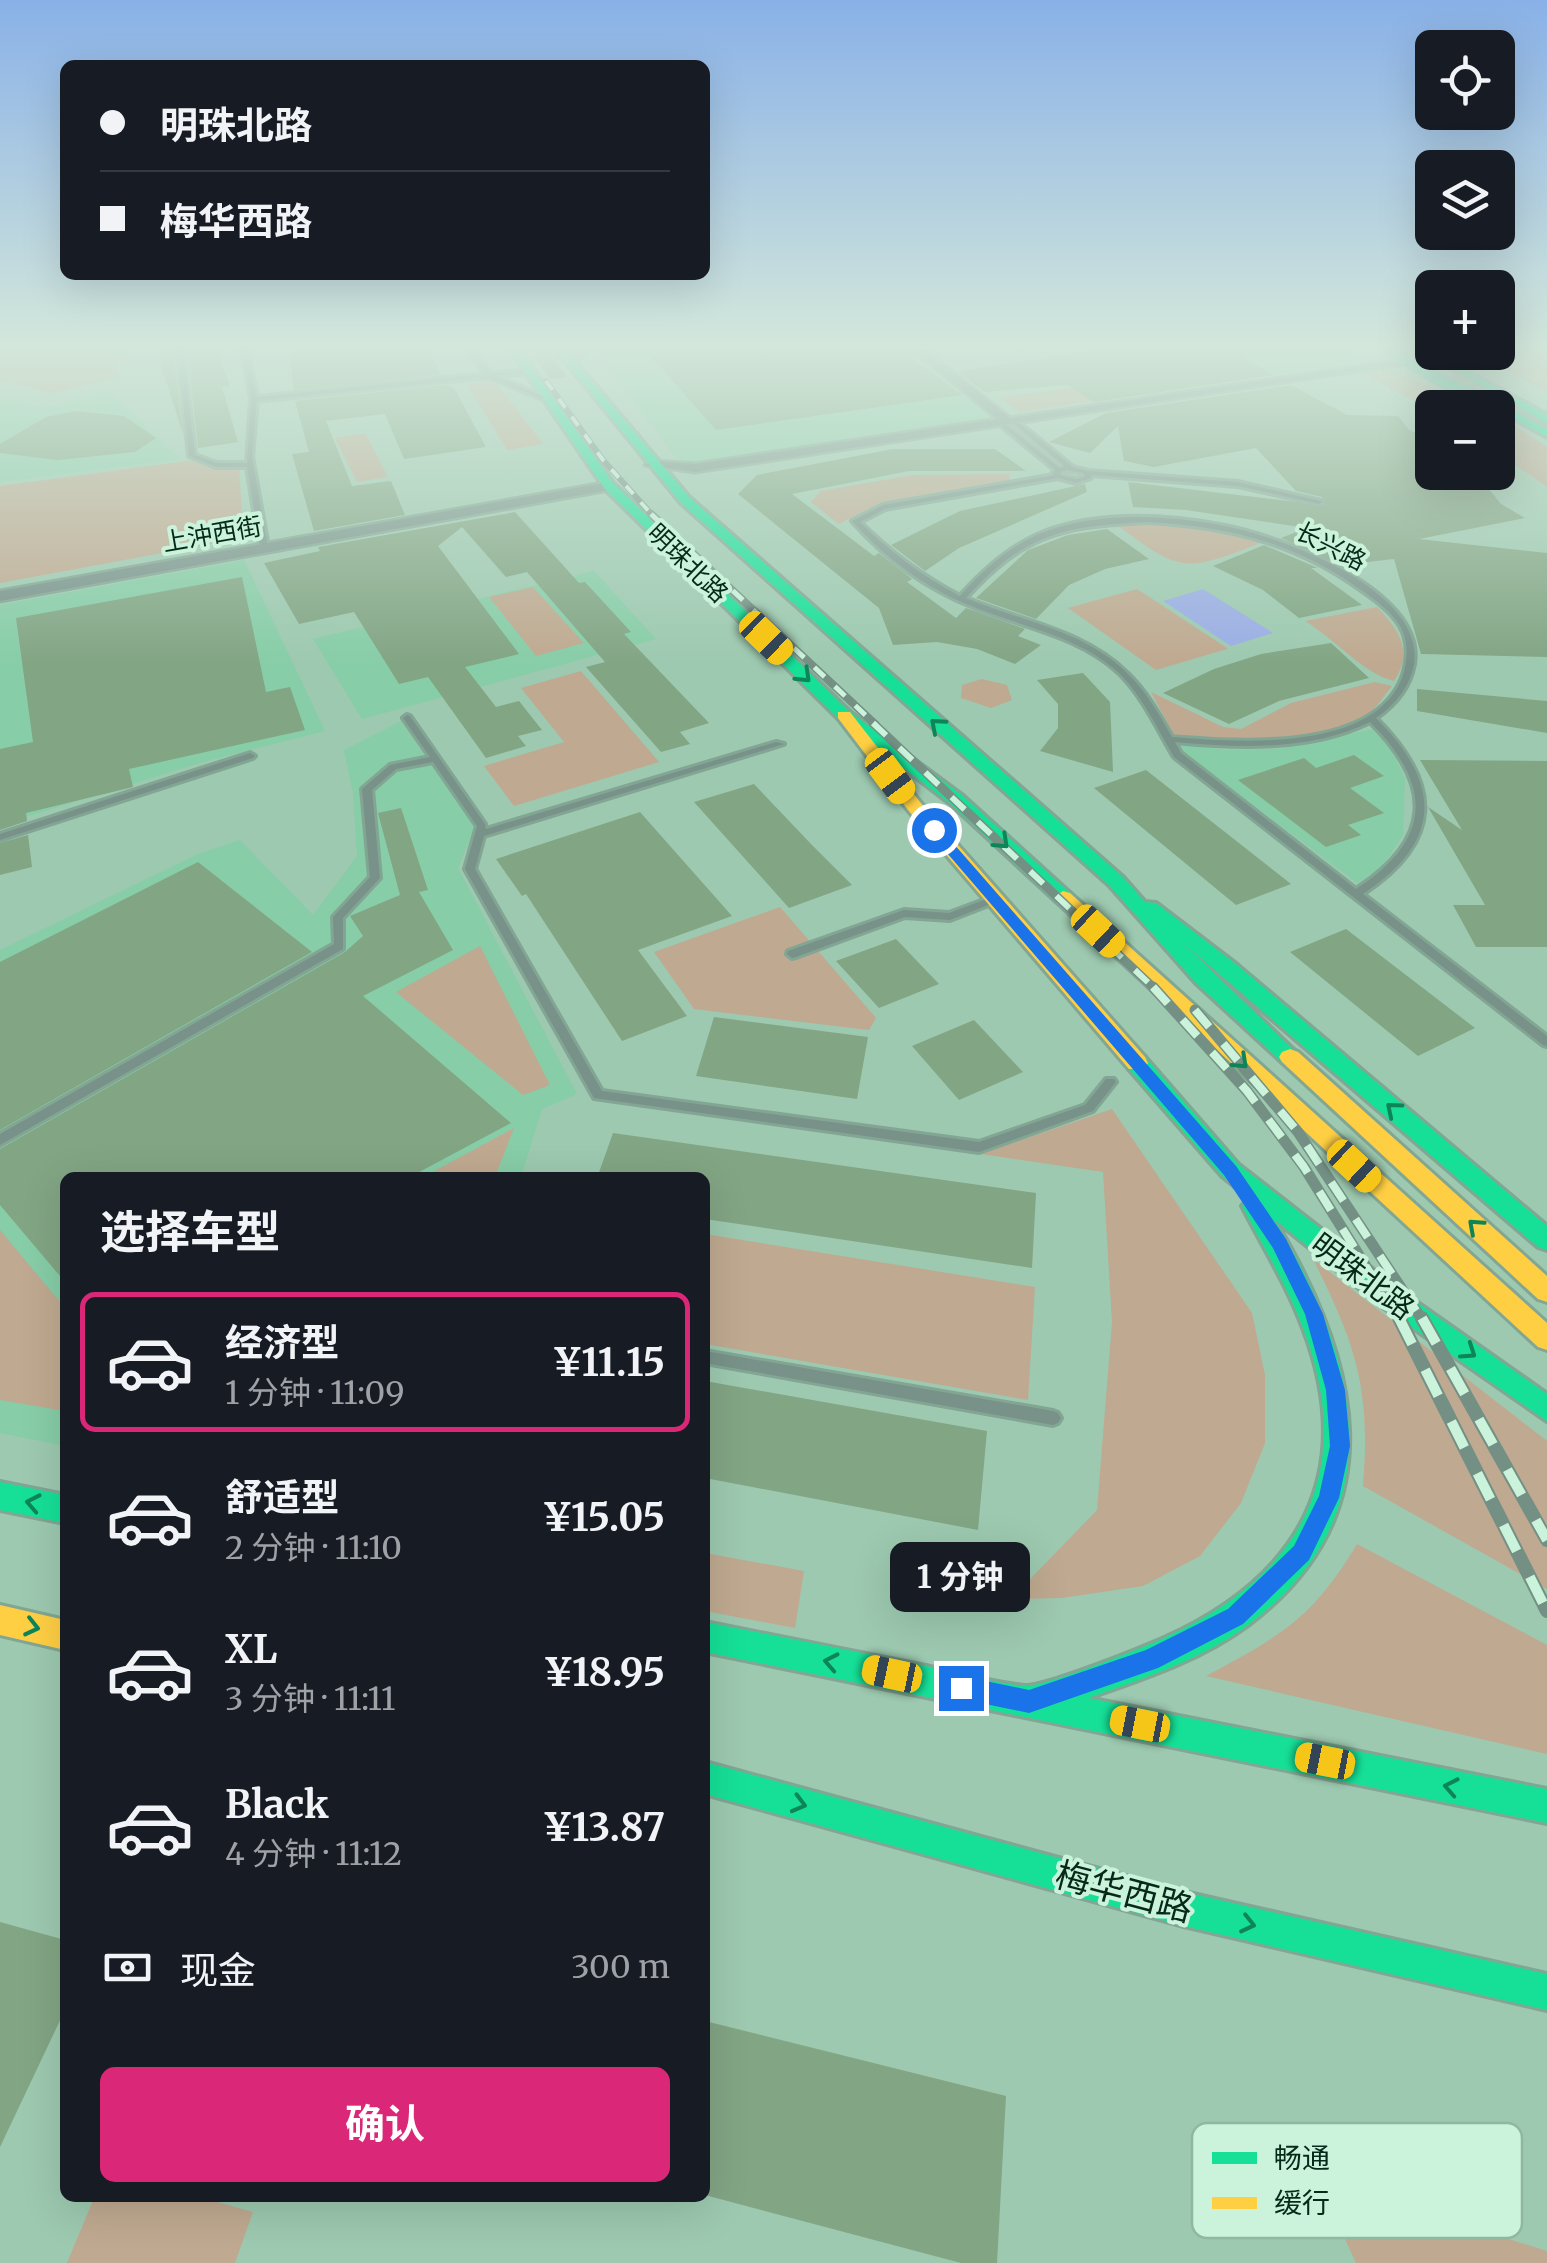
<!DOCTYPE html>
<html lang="zh">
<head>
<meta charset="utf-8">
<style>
	:root { --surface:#171b24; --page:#242831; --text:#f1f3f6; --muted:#9ea1a6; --line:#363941; --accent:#db2777 }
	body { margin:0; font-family:Merriweather,"Noto Sans SC",serif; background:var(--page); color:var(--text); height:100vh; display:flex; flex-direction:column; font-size:38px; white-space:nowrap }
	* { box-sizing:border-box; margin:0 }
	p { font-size:32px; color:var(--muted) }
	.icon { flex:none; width:55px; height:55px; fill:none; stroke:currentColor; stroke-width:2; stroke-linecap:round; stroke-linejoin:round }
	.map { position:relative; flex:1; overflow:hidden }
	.side { position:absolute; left:60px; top:1172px; width:650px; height:1030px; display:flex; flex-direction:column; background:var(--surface); border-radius:15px; box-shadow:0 10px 40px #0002 }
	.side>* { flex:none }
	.top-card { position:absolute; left:60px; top:60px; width:650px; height:220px; border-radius:15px; box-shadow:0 10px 40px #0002; display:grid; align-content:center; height:220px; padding:0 40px; background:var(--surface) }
	.buttons { position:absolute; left:1415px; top:30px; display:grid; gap:20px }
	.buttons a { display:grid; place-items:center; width:100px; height:100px; border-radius:15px; background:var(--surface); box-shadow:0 10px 40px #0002; font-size:50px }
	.end { position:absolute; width:45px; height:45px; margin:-22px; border:12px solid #1a73e8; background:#fff; box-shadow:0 0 0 5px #fff }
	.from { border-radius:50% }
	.bubble { position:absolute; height:70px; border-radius:15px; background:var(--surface); box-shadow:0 10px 40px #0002; font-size:32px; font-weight:700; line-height:70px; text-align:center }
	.car { position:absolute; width:30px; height:60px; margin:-30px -15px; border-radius:12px; box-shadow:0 0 8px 2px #0007; background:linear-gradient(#f5c518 24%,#345 0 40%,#f5c518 0 76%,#345 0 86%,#f5c518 0) }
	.top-card b { display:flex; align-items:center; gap:35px; height:95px; font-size:38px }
	.top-card b+b { border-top:2px solid var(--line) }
	.top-card i { width:25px; height:25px; background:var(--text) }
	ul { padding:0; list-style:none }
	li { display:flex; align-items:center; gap:30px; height:140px; margin:0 20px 15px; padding:0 20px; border:5px solid transparent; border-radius:15px }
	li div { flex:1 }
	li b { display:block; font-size:38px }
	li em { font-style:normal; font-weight:700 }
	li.on { border-color:var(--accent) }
	li>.icon { width:90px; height:90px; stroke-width:1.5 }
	h2 { padding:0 40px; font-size:45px; line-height:120px }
	.pay { display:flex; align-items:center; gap:25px; height:110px; padding:0 40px; font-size:38px }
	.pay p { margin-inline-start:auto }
	.action { display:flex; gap:20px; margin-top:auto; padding:20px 40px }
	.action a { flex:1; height:115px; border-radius:15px; background:var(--accent); color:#fff; font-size:40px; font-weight:700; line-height:115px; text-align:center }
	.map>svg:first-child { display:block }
</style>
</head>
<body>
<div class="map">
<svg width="1547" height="2263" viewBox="0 0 1547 2263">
	<rect width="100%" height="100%" fill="#9dc9b0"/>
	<!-- built -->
	<g fill="#87cda7">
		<polygon points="593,349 909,349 992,418 683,466"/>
		<polygon points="1188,349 1343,349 1367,360 1244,380"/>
		<polygon points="111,392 179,459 0,482 0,394 43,408"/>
		<polygon points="244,560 325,731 203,762 0,825 0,605"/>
		<polygon points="594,571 656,639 362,719 313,639"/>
		<polygon points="401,721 475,826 458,868 577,1094 542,1109 521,1177 65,1178 65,1446 0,1433 0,950 198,854 240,840 313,915 357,856 353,793 344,750"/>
		<polygon points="1373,729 1388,741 1405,779 1403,835 1378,873 1357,883 1185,754 1181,744 1224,750 1275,749"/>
	</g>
	<!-- green -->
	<g fill="#bfa990">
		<polygon points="0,349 126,349 132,360 115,363 119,377 52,393 0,380"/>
		<polygon points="1498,349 1547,350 1547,391 1468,353 1498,352"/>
		<polygon points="1209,367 1232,379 1020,412 1000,398"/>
		<polygon points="1387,369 1482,407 1432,410 1360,373"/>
		<polygon points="485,381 498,385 543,444 507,450 467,384"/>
		<polygon points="1498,414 1547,447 1547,487 1498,453"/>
		<polygon points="365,433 388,477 357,482 335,438"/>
		<polygon points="188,461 239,462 243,538 0,583 0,486"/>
		<polygon points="1009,474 1010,481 876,505 839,524 811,502 821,491 912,475"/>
		<path d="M1116,524L1192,527L1263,542C1186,572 1181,574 1116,524Z"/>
		<polygon points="533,587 584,643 536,656 489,597"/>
		<polygon points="1137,589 1227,648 1227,649 1156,670 1068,608"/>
		<path d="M1377,607C1399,630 1414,651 1394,681C1364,674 1335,639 1305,621Z"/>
		<polygon points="581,671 659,762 514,806 484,766 564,742 521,688"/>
		<polygon points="982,679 1007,685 1012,700 991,708 961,698 962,685"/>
		<path d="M1375,682L1392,686C1384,695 1376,710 1366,715C1312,747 1234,742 1174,736L1151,692L1223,727L1241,729L1291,703Z"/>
		<polygon points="780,907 876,1018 869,1030 694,1009 654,952"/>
		<polygon points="480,946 550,1085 523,1095 396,992"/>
		<polygon points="1112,1109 1252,1313 1265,1375 1265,1443 1241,1503 1200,1556 1143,1586 1062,1598 1011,1599 1097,1510 1112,1322 1103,1172 981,1154"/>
		<polygon points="514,1128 495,1177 423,1177"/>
		<polygon points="0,1230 65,1308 65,1411 0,1400"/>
		<polygon points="705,1234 1035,1287 1028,1400 705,1344"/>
		<path d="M1313,1259L1547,1441V1589L1363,1486C1371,1389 1356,1345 1313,1259Z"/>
		<path d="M1357,1544L1547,1645V1754L1206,1676C1282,1635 1312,1619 1357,1544Z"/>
		<polygon points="705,1553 804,1571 795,1628 705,1611"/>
		<polygon points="1317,2179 1547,2251 1547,2263 1356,2263"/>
		<polygon points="94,2198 204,2198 253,2212 235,2263 67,2263"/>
	</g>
	<!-- water -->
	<polygon fill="#9aade5" points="1203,589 1273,633 1231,646 1163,601"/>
	<!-- building -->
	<g fill="#82a584">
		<polygon points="187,348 216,348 230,386 222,387 238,442 198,448"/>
		<polygon points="332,348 428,348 441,375 294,390 289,353"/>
		<polygon points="528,348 545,348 567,377 550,379"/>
		<polygon points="644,348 897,348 962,395 716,430"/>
		<polygon points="1116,348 1225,348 1274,375 1094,402 1068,385 984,392 957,371"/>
		<polygon points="173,350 183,434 157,352"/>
		<polygon points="446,385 454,388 486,447 404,459 385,414 326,421 352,486 391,481 405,515 314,531 292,454 309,452 295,401"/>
		<polygon points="1291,385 1347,415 1398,416 1409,430 1432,440 1432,472 1475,472 1501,504 1525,518 1419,539 1547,553 1547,657 1421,654 1394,559 1341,565 1281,538 1307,528 1186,510 1133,507 1128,482 1324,505 1322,497 1296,491 1256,448 1154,467 1124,461 1118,426 1090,453 1049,442 1106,413"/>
		<polygon points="76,411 124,416 156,438 135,452 58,460 0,453 0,444 46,417"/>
		<polygon points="893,449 995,449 1026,471 909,471 792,494 874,556 879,553 912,579 907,582 956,618 966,608 1025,629 1018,636 1041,645 1015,664 977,649 937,642 893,645 879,608 738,494 757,475"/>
		<polygon points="1085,484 1087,492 959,548 925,571 891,545 960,511"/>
		<polygon points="515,512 579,583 585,582 631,632 624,634 709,723 680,732 690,744 661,752 586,667 605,662 527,572 506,577 462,527 438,546 519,654 465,667 496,707 519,701 542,730 518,736 526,746 486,758 428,677 399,684 354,612 299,624 264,563 320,551 318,547"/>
		<polygon points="1107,529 1149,559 1105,569 1069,585 1036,619 976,598 1028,550 1068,535"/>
		<polygon points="1264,545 1318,568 1311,568 1362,605 1299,618 1263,590 1213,566"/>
		<polygon points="242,577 266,692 290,687 305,730 129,769 133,787 26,813 27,821 0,830 0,749 33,742 16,618"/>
		<polygon points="1331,643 1369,678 1279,701 1229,724 1163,693 1214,669 1261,654"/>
		<polygon points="1083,673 1110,702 1113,772 1040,751 1058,728 1058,704 1037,680"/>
		<polygon points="1417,689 1547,701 1547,733 1417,711"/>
		<polygon points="1354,755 1384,776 1350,788 1384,813 1348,825 1361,835 1326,847 1238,780 1304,758 1316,768"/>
		<polygon points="1420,760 1547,761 1547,947 1476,947 1453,905 1485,905 1428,807 1462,830"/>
		<polygon points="1146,770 1291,884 1236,905 1094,788"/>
		<polygon points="754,784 811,844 852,885 789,908 694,802"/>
		<polygon points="401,808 428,890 419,892 453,950 363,996 511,1123 408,1178 65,1178 65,1282 0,1205 0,1149 345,952 363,936 350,916 400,895 378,813"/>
		<polygon points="640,812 732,916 638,950 687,1016 622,1041 526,894 522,896 496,859"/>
		<polygon points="28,835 32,867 0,875 0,843"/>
		<polygon points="198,862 312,952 0,1130 0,962"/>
		<polygon points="1346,929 1475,1028 1418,1056 1290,952"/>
		<polygon points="896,939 939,984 879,1008 836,961"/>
		<polygon points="714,1017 868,1037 857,1099 696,1076"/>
		<polygon points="974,1020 1023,1072 959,1100 912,1046"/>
		<polygon points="613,1133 1036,1193 1032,1268 705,1219 705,1178 597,1178"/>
		<polygon points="705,1381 987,1431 978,1530 705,1478"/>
		<polygon points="0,1922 65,1940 65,2010 0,2147"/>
		<polygon points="705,2021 1006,2096 997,2263 961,2263 705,2195"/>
	</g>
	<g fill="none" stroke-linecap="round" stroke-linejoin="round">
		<defs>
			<g id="lane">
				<polygon points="177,349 183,349 195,455 217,463 247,463 251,399 242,349 247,349 257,397 484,374 467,349 472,349 490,373 530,370 528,373 496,376 547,398 542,399 488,377 257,401 252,457 268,547 264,549 260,547 247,467 216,467 189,456"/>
				<polygon points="583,349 589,349 573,364 569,364 569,362"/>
				<path d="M1013,421H1017L1073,467L1088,471L1238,482L1321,501L1322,502L1319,504L1238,486L1091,475V478L1076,483L1058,478L885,509L860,522C890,552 922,576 960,596C984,569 1011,545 1044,532C1100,511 1168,515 1225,526C1282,537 1426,591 1414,664C1410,687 1395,705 1376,718C1442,784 1443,841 1363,894L1547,1036V1046L1543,1045L1174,757C1157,728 1143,697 1119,673C1078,635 1021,627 971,606C926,588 885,558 852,521L883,505L1054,475L1053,472L1055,470L1000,425V423H1004L1060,468L1064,466L1013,423ZM1066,470L1083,473L1085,476L1076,479L1061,475L1060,473ZM1146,522C1226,526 1295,542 1361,590C1375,600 1391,611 1400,626C1409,641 1408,661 1402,678C1372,753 1237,742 1172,737C1159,714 1146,691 1127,673C1084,630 1020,621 966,598C1024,534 1062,526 1146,522ZM1370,722C1433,785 1433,839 1356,889L1181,753L1175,742C1239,748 1311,751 1370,722Z"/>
				<polygon points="407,715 410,716 485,824 486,829 776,742 784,744 484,836 475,869 602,1091 979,1142 1085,1105 1106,1079 1114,1079 1116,1082 1093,1111 979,1152 594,1098 465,869 477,826 433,762 396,769 372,790 380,878 343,918 343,949 0,1145 0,1134 334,944 333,917 370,877 362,789 390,765 430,757 403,718"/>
				<polygon points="250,753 255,756 253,758 0,840 0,834"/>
				<polygon points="992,897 996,898 996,902 950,920 905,917 796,957 792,958 787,954 788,951 904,910 949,913"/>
				<polygon points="705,1351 1053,1411 1058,1413 1061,1418 1058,1423 1053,1425 705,1363"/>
			</g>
			<g id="street">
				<polygon points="912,349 924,349 1010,418 1417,358 1423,361 695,472 645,465 652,461 695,464 997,419"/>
				<polygon points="609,482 616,486 614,489 0,601 0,591"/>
			</g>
			<g id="fast">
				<polygon points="509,349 519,349 613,483 850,712 963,796 1070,893 1070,901 1056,901 951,804 838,718 605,489"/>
				<polygon points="555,349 565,349 689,497 1123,877 1145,902 1156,903 1236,964 1547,1226 1547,1250 1538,1247 1183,943 1301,1057 1298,1062 1282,1062 1196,983 1109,885 681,503"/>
				<polygon points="1416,349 1428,349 1547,415 1547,423"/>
				<polygon points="1454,378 1547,429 1547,437 1450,383"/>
				<path d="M1137,1055L1145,1057L1238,1164L1398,1289L1547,1394V1421L1380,1305L1274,1219C1359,1360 1398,1513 1248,1625C1201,1660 1142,1679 1088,1698L1547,1789V1823L705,1652V1622C777,1636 849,1650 921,1665C955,1672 991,1683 1025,1686C1045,1687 1139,1649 1162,1639C1299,1578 1359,1475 1303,1328C1287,1285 1263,1247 1242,1206L1249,1198L1222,1176L1129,1069L1126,1063Z"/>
				<polygon points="0,1482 65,1495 65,1523 0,1510"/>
				<polygon points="705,1762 1184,1892 1547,1974 1547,2010 1184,1926 705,1794"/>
			</g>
			<g id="slow">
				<polygon points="838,712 850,712 920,802 1145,1057 1148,1063 1145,1069 1129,1069 908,810 838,718"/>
				<polygon points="1063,891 1070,893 1547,1323 1547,1350 1538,1347 1056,901 1054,897"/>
				<polygon points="1290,1049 1298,1052 1547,1276 1547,1302 1538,1299 1282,1062 1279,1057 1282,1052"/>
				<polygon points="0,1605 65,1620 65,1650 0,1635"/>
			</g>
		</defs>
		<!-- lane casing -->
		<use href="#lane" stroke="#82a693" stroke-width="6"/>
		<!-- street casing -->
		<use href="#street" stroke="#82a693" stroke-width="5"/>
		<!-- fast casing -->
		<use href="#fast" stroke="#82a693" stroke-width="6"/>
		<!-- slow casing -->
		<use href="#slow" stroke="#82a693" stroke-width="6"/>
		<!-- lane -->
		<use href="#lane" fill="#78928a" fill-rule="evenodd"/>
		<!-- street -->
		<use href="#street" fill="#78928a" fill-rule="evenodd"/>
		<!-- fast -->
		<use href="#fast" fill="#16e098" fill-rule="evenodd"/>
		<!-- slow -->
		<use href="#slow" fill="#ffcf43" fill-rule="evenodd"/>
		<defs>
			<polyline id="rail-far4" points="546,381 603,460 653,516"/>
			<polyline id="rail-far3" points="651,514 876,725"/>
			<polyline id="rail-far2" points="873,723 1155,989"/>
			<g id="rail-far1">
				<polyline points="1153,987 1247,1091 1304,1167 1400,1321"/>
				<polyline points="1195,1010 1298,1132 1423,1321"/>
			</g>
			<g id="rail">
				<polyline points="1399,1318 1547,1611"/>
				<polyline points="1422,1318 1547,1540"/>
			</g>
		</defs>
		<!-- rail-far4 casing -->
		<use href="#rail-far4" stroke="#749084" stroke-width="6"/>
		<!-- rail-far3 casing -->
		<use href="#rail-far3" stroke="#749084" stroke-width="8"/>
		<!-- rail-far2 casing -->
		<use href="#rail-far2" stroke="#749084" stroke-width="9"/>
		<!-- rail-far1 casing -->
		<use href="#rail-far1" stroke="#749084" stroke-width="11"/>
		<!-- rail casing -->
		<use href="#rail" stroke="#749084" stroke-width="14"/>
		<!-- rail-far4 -->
		<use href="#rail-far4" stroke="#cbf3db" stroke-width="4" stroke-dasharray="11" stroke-linecap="butt"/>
		<!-- rail-far3 -->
		<use href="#rail-far3" stroke="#cbf3db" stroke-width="5" stroke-dasharray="14" stroke-linecap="butt"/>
		<!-- rail-far2 -->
		<use href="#rail-far2" stroke="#cbf3db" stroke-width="6" stroke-dasharray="18" stroke-linecap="butt"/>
		<!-- rail-far1 -->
		<use href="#rail-far1" stroke="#cbf3db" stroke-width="8" stroke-dasharray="22" stroke-linecap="butt"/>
		<!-- rail -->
		<use href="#rail" stroke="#cbf3db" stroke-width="10" stroke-dasharray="29" stroke-linecap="butt"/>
		<defs>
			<polyline id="fast-bridge" points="1388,349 1488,408"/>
		</defs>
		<!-- fast-bridge casing -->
		<use href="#fast-bridge" stroke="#82a693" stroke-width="14" stroke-linecap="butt"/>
		<!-- fast-bridge -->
		<use href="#fast-bridge" stroke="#16e098" stroke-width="11"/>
	</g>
	<!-- one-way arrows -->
	<defs><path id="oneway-chevron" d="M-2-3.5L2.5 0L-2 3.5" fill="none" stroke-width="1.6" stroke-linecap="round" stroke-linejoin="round" transform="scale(2.5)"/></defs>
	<g stroke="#0e8558">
		<use href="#oneway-chevron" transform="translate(804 676) rotate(44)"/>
		<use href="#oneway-chevron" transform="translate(937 725) rotate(-139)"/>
		<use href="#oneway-chevron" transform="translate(1002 842) rotate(43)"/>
		<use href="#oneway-chevron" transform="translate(1241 1062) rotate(43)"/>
		<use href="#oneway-chevron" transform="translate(1393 1109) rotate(-140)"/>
		<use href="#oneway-chevron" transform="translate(1475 1226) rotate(-138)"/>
		<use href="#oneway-chevron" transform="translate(1469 1352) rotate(34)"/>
		<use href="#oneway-chevron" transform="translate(33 1503) rotate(-169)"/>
		<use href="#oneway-chevron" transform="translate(32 1627) rotate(13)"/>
		<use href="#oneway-chevron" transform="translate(831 1662) rotate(-169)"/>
		<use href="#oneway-chevron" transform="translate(1451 1787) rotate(-169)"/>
		<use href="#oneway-chevron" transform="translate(799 1804) rotate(15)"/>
		<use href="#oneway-chevron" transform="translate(1248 1924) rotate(13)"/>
	</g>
	<!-- sky -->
	<linearGradient id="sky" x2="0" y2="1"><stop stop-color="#89b1e7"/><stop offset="0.52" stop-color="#d3e7db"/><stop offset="1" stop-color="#d3e7db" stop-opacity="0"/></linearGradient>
	<rect width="1547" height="665" fill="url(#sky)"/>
	<!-- route -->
	<polygon fill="#1a73e8" points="929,827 939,827 1236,1166 1286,1239 1323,1314 1345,1390 1350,1446 1339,1498 1309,1560 1243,1624 1158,1668 1029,1713 961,1699 949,1688 961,1676 1029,1690 1146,1650 1228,1609 1294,1546 1319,1496 1330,1446 1326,1390 1305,1314 1273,1248 1224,1175 929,832"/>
	<g text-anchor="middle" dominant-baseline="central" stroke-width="8" stroke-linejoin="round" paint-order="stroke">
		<!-- far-street labels -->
		<g font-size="25" fill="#062a19" stroke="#cbf3db">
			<text transform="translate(212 534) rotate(-10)">上沖西街</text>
			<text transform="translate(1331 546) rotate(27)">长兴路</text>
			<text transform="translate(688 563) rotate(44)">明珠北路</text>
		</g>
		<!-- street labels -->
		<g font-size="30" fill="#062a19" stroke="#cbf3db">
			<text transform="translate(1363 1276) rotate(37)">明珠北路</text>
		</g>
		<!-- near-street labels -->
		<g font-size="35" fill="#062a19" stroke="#cbf3db">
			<text transform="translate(1124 1892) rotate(15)">梅华西路</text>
		</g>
	</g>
	<!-- legend -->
	<rect x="1192" y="2123" width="330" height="115" rx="15" fill="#cbf3db" stroke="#90b7a1" stroke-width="2.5"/>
	<rect x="1212" y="2152" width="45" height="12" fill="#16e098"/>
	<rect x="1212" y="2197" width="45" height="12" fill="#ffcf43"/>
	<g font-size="28" fill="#062a19">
		<text x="1274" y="2168">畅通</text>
		<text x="1274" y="2213">缓行</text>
	</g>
</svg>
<div class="buttons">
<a><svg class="icon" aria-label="locate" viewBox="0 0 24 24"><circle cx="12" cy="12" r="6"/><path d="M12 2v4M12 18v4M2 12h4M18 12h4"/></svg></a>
<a><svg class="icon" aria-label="layers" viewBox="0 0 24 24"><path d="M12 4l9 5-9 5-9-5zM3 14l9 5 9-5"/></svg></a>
<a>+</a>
<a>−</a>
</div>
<i class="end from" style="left:934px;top:830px"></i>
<i class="end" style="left:961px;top:1688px"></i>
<div class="bubble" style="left:890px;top:1542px;width:140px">1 分钟</div>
<i class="car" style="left:766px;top:638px;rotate:134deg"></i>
<i class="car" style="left:890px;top:776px;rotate:143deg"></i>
<i class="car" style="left:1098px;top:931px;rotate:133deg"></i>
<i class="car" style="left:1354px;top:1166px;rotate:133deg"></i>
<i class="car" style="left:892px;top:1674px;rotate:282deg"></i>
<i class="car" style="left:1140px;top:1724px;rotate:281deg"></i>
<i class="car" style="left:1325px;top:1761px;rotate:281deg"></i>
<div class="top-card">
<b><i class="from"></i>明珠北路</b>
<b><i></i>梅华西路</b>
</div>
<section class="side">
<h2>选择车型</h2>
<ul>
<li class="on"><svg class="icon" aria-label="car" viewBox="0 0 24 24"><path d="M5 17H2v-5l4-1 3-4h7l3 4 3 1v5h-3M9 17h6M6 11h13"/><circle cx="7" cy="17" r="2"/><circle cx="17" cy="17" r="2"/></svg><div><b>经济型</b><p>1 分钟 · 11:09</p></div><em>¥11.15</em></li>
<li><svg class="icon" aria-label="car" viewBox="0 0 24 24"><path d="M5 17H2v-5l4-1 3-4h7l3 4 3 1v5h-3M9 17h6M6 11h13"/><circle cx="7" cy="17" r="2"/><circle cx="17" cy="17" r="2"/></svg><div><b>舒适型</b><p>2 分钟 · 11:10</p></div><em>¥15.05</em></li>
<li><svg class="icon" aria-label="car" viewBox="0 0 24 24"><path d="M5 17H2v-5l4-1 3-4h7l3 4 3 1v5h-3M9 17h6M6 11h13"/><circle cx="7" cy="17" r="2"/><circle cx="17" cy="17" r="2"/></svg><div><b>XL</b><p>3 分钟 · 11:11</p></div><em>¥18.95</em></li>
<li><svg class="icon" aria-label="car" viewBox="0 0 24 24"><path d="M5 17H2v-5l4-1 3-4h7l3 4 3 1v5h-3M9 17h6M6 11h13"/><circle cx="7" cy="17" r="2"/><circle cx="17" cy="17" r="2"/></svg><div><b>Black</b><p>4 分钟 · 11:12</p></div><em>¥13.87</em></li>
</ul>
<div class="pay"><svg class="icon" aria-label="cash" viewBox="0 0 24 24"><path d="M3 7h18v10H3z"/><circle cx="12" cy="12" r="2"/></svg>现金<p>300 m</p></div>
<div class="action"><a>确认</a></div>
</section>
</div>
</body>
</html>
